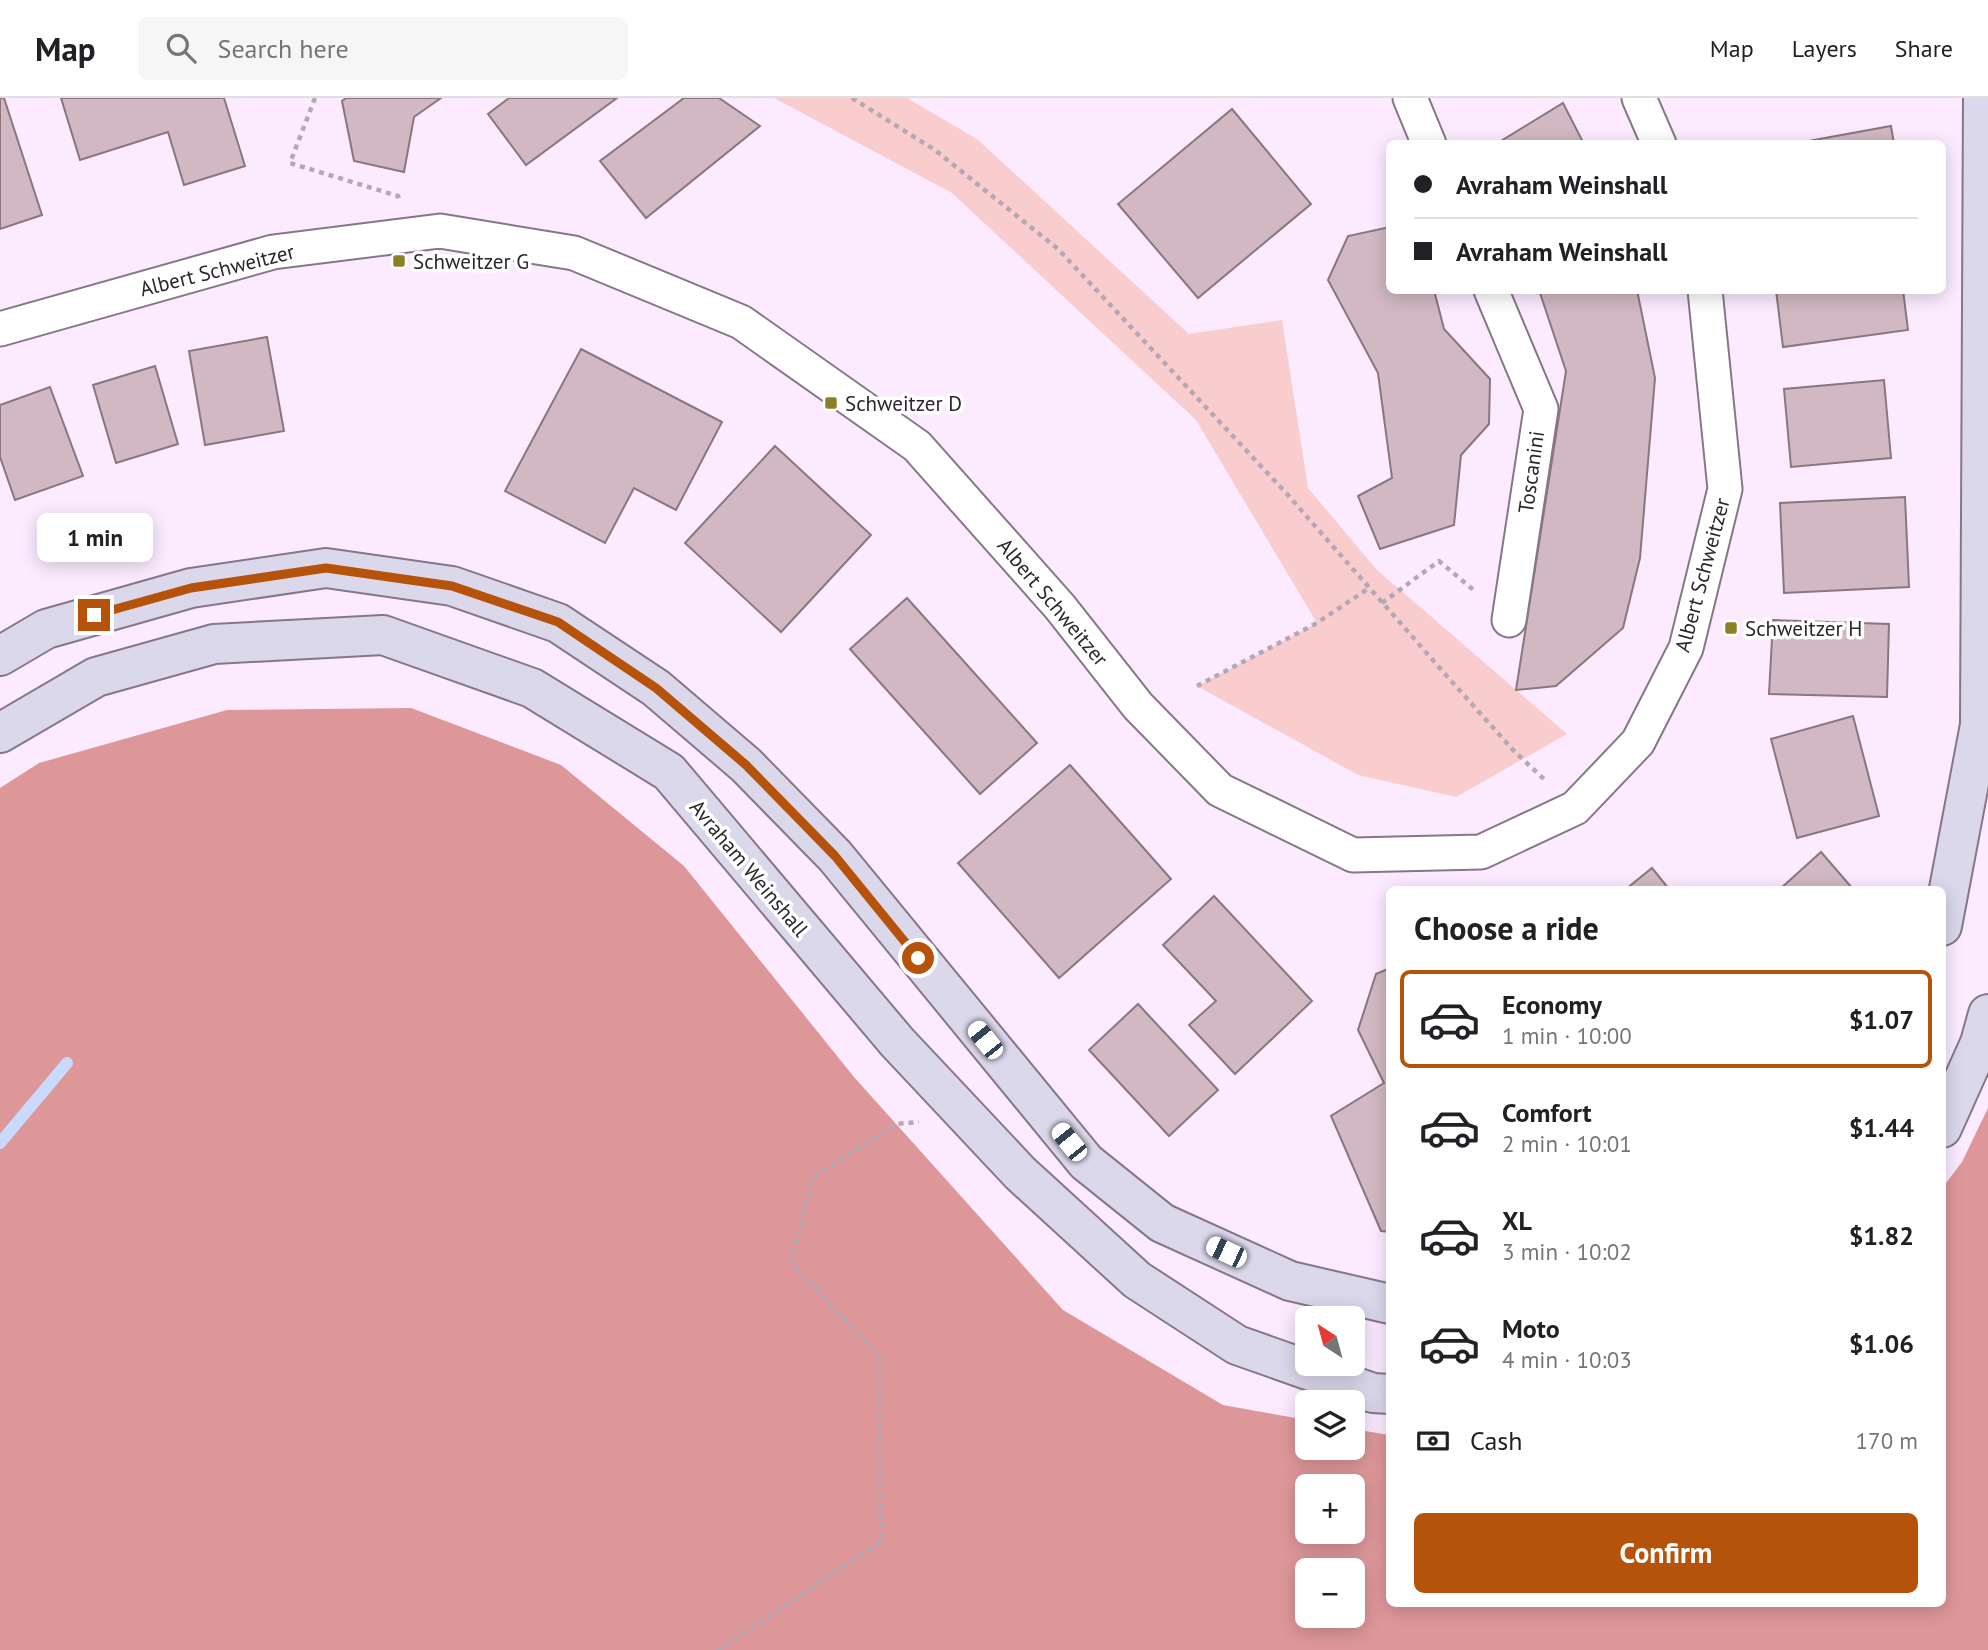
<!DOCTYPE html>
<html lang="en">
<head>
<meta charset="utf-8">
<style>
	:root { --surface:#fff; --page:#f6f6f6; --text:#202124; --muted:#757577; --line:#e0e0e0; --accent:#b45309 }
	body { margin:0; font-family:"PT Sans",sans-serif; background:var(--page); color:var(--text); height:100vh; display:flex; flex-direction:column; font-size:26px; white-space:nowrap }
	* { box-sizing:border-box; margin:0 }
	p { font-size:23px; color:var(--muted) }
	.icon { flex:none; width:38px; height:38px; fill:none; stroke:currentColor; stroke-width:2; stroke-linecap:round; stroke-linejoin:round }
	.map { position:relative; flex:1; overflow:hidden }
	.side { position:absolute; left:1386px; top:788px; width:560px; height:721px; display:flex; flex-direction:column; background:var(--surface); border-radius:10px; box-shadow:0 4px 18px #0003 }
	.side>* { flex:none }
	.top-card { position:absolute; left:1386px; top:42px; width:560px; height:154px; border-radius:10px; box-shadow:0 4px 18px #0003; display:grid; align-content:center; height:154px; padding:0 28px; background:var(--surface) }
	.needle { width:46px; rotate:324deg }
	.controls { position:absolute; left:1295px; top:1208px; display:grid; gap:14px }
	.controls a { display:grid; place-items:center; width:70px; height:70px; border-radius:10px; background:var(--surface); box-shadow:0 4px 18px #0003; font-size:35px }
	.end { position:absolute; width:32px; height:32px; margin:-16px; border:9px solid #b45309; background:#fff; box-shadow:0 0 0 4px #fff }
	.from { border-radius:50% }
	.bubble { position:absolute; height:49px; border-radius:10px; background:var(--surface); box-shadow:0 4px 18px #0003; font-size:23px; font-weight:600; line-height:49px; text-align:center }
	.car { position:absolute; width:21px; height:42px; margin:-21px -10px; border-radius:9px; box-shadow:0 0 5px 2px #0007; background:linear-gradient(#fff 24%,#345 0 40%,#fff 0 76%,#345 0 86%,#fff 0) }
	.top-card b { display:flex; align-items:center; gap:24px; height:66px; font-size:26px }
	.top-card b+b { border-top:2px solid var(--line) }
	.top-card i { width:18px; height:18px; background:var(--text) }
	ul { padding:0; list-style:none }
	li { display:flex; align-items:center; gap:21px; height:98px; margin:0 14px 10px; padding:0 14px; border:4px solid transparent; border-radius:10px }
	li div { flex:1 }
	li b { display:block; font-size:26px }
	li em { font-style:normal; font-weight:600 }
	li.active { border-color:var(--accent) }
	li>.icon { width:63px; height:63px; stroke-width:1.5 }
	h2 { padding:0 28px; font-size:32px; line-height:84px }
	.pay { display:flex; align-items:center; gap:18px; height:77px; padding:0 28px; font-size:26px }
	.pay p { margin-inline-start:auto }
	.cta { display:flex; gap:14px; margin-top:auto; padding:14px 28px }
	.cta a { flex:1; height:80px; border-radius:10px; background:var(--accent); color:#fff; font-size:28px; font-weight:600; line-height:80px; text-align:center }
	header { display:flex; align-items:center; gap:42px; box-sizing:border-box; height:98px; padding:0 35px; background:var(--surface); border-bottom:2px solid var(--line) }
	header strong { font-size:33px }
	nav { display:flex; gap:38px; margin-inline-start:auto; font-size:24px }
	.search { width:490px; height:63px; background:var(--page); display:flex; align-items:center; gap:18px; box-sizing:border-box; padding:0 24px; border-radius:10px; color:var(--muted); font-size:26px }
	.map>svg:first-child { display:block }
</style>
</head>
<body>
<header>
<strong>Map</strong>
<div class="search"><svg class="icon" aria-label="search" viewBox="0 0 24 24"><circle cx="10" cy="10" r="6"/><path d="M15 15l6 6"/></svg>Search here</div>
<nav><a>Map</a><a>Layers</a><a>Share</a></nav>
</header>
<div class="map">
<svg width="1988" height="1552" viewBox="0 0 1988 1552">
	<rect width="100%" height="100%" fill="#fcebff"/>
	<!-- green -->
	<polygon fill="#f9cccd" points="774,0 907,0 977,41 1189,236 1282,222 1308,390 1376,471 1567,636 1456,699 1358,677 1197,588 1317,525 1196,322 952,95"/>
	<!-- forest -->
	<path fill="#de9799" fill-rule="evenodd" d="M411,610L561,667L684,768L854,979L1063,1212L1223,1307L1307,1322V1349H1353V1331L1389,1337L1390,1505H1942L1943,1089L1962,1064L1988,1010V1552H0V690L39,665L227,612ZM1307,1388H1353V1433H1307ZM1307,1472H1353V1517H1307Z"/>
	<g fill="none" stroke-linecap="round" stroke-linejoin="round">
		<!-- stream -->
		<polyline stroke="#cadafd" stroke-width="12" points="0,1045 67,965"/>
	</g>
	<!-- building -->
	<g fill="#d1b8c3" stroke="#8c757f" stroke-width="2">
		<polygon points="0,0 4,0 42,117 0,131"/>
		<polygon points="61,0 224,0 245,68 184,87 168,34 80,62"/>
		<polygon points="346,0 441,0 414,19 404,74 354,63 342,3"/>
		<polygon points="509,0 617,0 526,67 488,16"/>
		<polygon points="684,0 719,0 760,28 646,120 600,63"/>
		<polygon points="1563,5 1584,46 1496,46"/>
		<polygon points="1232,11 1311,106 1198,200 1118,106"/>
		<polygon points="1891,28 1894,46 1792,46"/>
		<polygon points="1390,129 1390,192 1434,192 1444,231 1490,281 1489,326 1461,357 1454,427 1380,451 1358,398 1392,380 1378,275 1328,182 1348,138"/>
		<polygon points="1539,192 1637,192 1655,280 1640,460 1623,530 1556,588 1516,592 1566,273"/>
		<polygon points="1776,192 1903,192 1908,232 1783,249"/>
		<polygon points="267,239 284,333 205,347 189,253"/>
		<polygon points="581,251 722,324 676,412 634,390 605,445 505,393"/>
		<polygon points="155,268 178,346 116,365 93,287"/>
		<polygon points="1884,282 1891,360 1791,369 1784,291"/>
		<polygon points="50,289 83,378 15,402 0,359 0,307"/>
		<polygon points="775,348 871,437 781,534 685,445"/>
		<polygon points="1905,399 1909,489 1784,495 1780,405"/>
		<polygon points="907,500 1037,645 980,696 850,551"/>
		<polygon points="1773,522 1889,526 1887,599 1769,596"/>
		<polygon points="1853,618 1879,718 1797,740 1771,641"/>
		<polygon points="1070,667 1171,781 1059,880 958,765"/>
		<polygon points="1821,754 1853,791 1780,791"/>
		<polygon points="1652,770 1669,791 1626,791"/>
		<polygon points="1214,798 1312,903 1235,976 1189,927 1216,903 1163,847"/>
		<polygon points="1390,870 1390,1134 1381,1133 1331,1018 1384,985 1358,932 1376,876"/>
		<polygon points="1138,906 1218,992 1169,1038 1089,952"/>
	</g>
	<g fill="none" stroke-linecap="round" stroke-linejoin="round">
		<defs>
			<g id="minor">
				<polyline points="1410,0 1429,46"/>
				<polyline points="1639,0 1659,46"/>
				<polyline points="1491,192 1541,311 1509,522"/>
				<polyline points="0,231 273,154 440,133 574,155 741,224 917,348 1060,509 1138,608 1220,692 1353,757 1481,754 1575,710 1638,644 1686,550 1725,391 1705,192"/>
			</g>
			<g id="secondary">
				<polyline points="0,558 46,531 191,490 326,470 452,488 558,525 656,590 746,667 835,758 1086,1064 1162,1125 1290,1183 1390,1206"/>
				<polyline points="0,635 96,579 214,546 383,537 532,590 669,674 897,944 1020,1075 1137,1182 1237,1247 1373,1295 1390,1296"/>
				<polyline points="1942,828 1980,627 1983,0"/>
				<polyline points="1942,1030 1980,945 1988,916"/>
			</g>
		</defs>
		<!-- minor casing -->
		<use href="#minor" stroke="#867788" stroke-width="37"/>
		<!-- secondary casing -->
		<use href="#secondary" stroke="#867788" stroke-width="42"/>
		<!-- path -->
		<g stroke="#b4a7b6" stroke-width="4.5" stroke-dasharray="5 5" stroke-linecap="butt">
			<polyline points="315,0 290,65 398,98 399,101"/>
			<polyline points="852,0 935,52 1058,151 1287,396 1453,585 1514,653 1546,683"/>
			<polyline points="1382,505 1439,463 1476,494"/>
			<polyline points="1197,588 1317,525 1369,490"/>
			<polyline points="717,1552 881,1444 879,1258 791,1164 813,1079 896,1026 919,1024"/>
		</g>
		<!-- minor -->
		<use href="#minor" stroke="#fff" stroke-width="33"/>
		<!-- secondary -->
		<use href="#secondary" stroke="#dcd8ec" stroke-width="38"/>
	</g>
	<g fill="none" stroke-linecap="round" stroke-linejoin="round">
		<!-- route -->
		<polyline stroke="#b45309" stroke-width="9" points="94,517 191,490 326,470 452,488 558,524 656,590 746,667 835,758 918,860"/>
	</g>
	<!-- markers -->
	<g fill="#8c8027" stroke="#fff" stroke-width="2.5">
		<rect x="392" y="156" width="14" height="14" rx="3.5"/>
		<rect x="824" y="298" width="14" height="14" rx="3.5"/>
		<rect x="1724" y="523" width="14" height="14" rx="3.5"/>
	</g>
	<g text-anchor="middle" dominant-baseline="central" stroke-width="7" stroke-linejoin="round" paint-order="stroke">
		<!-- poi labels -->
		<g font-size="21" fill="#2b252c" stroke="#fff" text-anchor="start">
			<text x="413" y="163">Schweitzer G</text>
			<text x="845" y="305">Schweitzer D</text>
			<text x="1745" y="530">Schweitzer H</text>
		</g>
		<!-- street labels -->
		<g font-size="21" fill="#2b252c" stroke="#fff">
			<text transform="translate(217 172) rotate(-14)">Albert Schweitzer</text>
			<text transform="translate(1531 374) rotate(-82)">Toscanini</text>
			<text transform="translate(1702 477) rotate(-75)">Albert Schweitzer</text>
			<text transform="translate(1053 504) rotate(50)">Albert Schweitzer</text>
			<text transform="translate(749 770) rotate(50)">Avraham Weinshall</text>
		</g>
	</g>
</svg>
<div class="controls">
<a><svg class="needle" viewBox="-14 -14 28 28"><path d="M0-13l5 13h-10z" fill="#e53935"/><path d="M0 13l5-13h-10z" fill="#757577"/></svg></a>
<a><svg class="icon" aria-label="layers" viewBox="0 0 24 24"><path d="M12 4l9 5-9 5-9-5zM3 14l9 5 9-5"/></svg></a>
<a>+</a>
<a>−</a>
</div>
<i class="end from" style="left:918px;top:860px"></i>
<i class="end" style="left:94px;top:517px"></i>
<div class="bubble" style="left:37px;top:415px;width:116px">1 min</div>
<i class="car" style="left:985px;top:942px;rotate:321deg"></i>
<i class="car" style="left:1069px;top:1044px;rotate:321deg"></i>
<i class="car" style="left:1226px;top:1154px;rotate:295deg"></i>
<div class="top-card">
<b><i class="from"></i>Avraham Weinshall</b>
<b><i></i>Avraham Weinshall</b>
</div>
<section class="side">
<h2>Choose a ride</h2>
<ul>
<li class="active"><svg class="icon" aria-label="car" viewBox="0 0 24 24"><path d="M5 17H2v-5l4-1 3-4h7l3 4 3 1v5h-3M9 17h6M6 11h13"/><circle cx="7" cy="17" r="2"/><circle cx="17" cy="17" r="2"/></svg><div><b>Economy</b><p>1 min · 10:00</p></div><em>$1.07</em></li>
<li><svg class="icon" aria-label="car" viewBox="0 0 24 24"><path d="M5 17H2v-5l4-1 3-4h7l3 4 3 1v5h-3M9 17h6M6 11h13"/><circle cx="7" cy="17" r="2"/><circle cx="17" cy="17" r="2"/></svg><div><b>Comfort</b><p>2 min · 10:01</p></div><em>$1.44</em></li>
<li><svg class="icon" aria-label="car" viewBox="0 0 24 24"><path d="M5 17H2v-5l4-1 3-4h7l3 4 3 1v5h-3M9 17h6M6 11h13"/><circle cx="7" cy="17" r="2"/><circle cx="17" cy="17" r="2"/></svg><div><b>XL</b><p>3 min · 10:02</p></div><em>$1.82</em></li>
<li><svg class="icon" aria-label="car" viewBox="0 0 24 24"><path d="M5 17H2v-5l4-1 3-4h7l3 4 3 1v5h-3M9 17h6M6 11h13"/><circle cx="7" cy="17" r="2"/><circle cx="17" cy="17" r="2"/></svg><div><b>Moto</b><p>4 min · 10:03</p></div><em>$1.06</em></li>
</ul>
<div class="pay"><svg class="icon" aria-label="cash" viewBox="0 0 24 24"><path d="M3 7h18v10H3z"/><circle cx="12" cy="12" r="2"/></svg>Cash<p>170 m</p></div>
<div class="cta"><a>Confirm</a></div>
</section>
</div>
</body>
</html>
